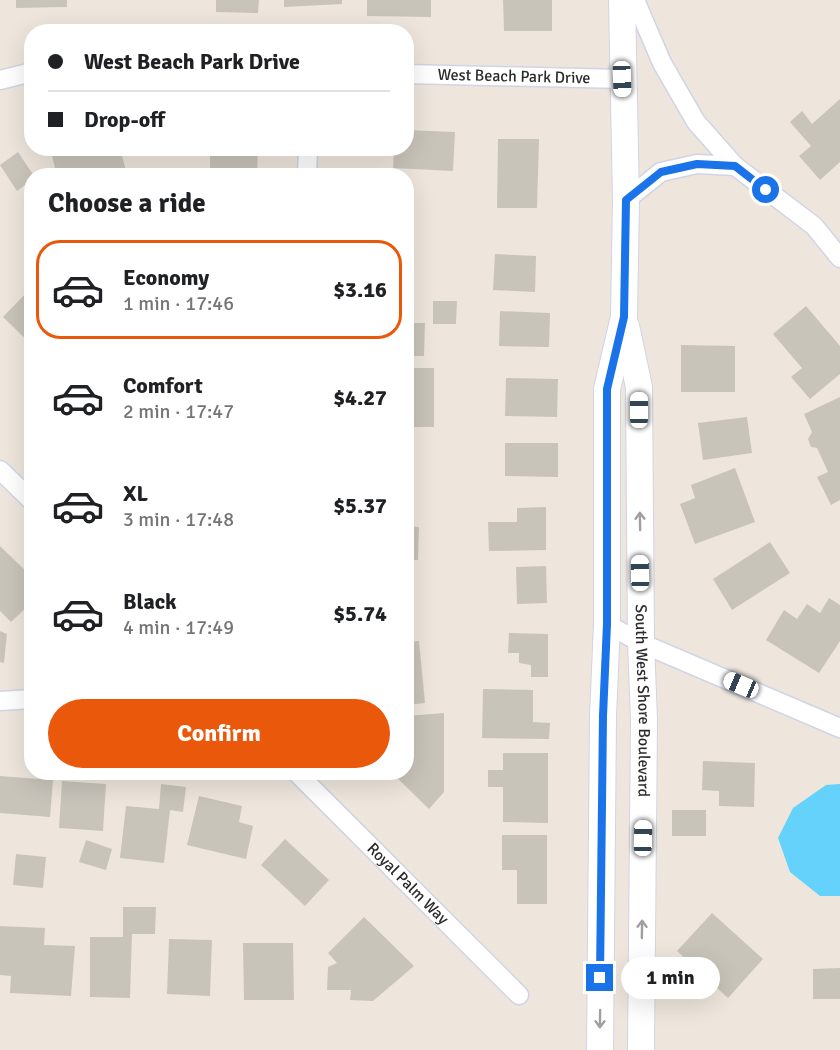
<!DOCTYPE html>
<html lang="en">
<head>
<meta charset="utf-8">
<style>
	:root { --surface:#fff; --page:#f6f6f6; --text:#202124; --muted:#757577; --line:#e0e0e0; --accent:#ea580c }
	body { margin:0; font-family:Signika,sans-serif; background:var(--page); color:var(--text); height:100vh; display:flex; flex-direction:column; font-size:22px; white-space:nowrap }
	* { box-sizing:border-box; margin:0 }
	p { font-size:20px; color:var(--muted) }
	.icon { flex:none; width:33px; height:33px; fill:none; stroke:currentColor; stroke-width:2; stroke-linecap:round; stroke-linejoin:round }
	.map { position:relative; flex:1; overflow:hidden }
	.side { position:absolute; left:24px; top:168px; width:390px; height:612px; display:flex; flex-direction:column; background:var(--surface); border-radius:24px; box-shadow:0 6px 24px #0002 }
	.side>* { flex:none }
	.hud { position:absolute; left:24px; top:24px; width:390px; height:132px; border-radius:24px; box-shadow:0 6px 24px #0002; display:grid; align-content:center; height:132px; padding:0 24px; background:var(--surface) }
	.end { position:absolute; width:27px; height:27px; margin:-14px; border:8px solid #1a73e8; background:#fff; box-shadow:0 0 0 3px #fff }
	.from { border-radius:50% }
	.bubble { position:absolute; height:42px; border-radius:21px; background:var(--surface); box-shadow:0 6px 24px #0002; font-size:20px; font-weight:700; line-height:42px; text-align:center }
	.car { position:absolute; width:18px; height:36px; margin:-18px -9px; border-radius:8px; box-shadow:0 0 4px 2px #0007; background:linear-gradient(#fff 24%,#345 0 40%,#fff 0 76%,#345 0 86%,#fff 0) }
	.hud b { display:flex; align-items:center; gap:21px; height:57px; font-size:22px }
	.hud b+b { border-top:2px solid var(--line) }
	.hud i { width:15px; height:15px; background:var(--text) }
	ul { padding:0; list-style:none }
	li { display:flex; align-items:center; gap:18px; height:99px; margin:0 12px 9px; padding:0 12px; border:3px solid transparent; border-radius:24px }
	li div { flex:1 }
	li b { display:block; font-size:22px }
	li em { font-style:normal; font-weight:700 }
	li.selected { border-color:var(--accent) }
	li>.icon { width:54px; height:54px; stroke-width:1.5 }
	h2 { padding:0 24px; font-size:27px; line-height:72px }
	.cta { display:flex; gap:12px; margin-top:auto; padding:12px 24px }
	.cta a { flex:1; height:69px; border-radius:36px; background:var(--accent); color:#fff; font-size:24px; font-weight:700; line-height:69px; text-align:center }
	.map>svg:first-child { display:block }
</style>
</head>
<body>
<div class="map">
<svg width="840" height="1050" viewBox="0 0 840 1050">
	<rect width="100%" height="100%" fill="#eee6dc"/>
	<!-- water -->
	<polygon fill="#64d2fb" points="840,784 840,896 820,896 790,872 778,838 793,808 826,785"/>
	<!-- building -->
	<g fill="#c9c4ba">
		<polygon points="16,0 67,0 67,7 16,8"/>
		<polygon points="216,0 259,0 258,13 216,12"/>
		<polygon points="284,0 342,0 342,4 284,7"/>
		<polygon points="367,0 431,0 431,17 367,16"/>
		<polygon points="503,0 552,0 552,31 504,31"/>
		<polygon points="840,99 840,162 820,180 799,156 811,146 790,122 802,111 812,124"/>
		<polygon points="406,130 455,132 453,171 393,168 394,148 406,148"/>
		<polygon points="498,139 539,139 537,208 497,208"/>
		<polygon points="50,148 120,148 126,171 108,176 57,176"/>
		<polygon points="210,148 258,148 257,176 210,176"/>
		<polygon points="18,152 34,176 32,176 32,180 17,191 0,165"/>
		<rect x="406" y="252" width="4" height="38"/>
		<polygon points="495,254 536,256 535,292 493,290"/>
		<polygon points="32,287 32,345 3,317"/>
		<polygon points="433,301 457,301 456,324 433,324"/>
		<polygon points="806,306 840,346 840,374 810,399 791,377 802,368 773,334"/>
		<polygon points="406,307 410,307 410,323 425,323 424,356 406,356"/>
		<polygon points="500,311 550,313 549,347 499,346"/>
		<polygon points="681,345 735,346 735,392 681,392"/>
		<rect x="406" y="368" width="28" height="59"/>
		<polygon points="506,378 558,379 557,417 505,416"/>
		<polygon points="840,397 840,500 831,505 817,477 828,472 817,448 811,447 808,439 812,432 804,414"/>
		<polygon points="747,417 752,453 703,460 698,423"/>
		<polygon points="406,436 410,436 409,484 406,484"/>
		<polygon points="505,443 558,443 558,477 505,476"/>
		<polygon points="735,468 755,522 695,544 680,504 695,498 691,485"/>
		<polygon points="546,507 546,550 489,551 488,522 517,522 517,508"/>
		<polygon points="406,526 419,527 418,560 406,560"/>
		<polygon points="770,542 790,573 732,610 713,579"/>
		<polygon points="0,546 32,577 32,602 11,622 0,611"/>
		<polygon points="546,566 547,603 517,604 516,567"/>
		<polygon points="829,598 840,605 840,641 819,673 766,640 784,610 797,619 807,604 820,613"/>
		<polygon points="0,631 7,634 4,663 0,662"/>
		<polygon points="509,633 548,634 548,677 531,677 531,665 519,663 519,653 508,653"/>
		<polygon points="419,641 425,703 406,705 406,642"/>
		<polygon points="483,689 533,690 533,722 550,723 549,739 482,738"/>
		<polygon points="444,713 444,792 429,809 391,772 406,772 406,716"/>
		<polygon points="503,753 548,753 548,823 503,822 503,787 488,787 488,770 503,770"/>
		<polygon points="703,761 755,763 754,807 719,806 719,791 702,790"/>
		<polygon points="0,776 53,780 50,817 0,813"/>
		<polygon points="62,781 106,784 103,831 59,828"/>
		<polygon points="161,784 186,787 183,812 170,810 164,863 120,858 126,806 159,809"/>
		<polygon points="199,796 242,806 239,822 253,826 246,859 187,845"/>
		<rect x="672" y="810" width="34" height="26"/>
		<polygon points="502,835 547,835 547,904 517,904 517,870 502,870"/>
		<polygon points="285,839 329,880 305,906 261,865"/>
		<polygon points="86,840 112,849 106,870 79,862"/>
		<polygon points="16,854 46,857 43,888 13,885"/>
		<polygon points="123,907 156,907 155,934 132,934 130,998 90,997 90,937 123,937"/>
		<polygon points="712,913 763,959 728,998 677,951"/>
		<polygon points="364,917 414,966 373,1001 350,1000 351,990 327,990 328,967 337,963 328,953"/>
		<polygon points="0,926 45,928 44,945 75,946 71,996 10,993 11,976 0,975"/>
		<polygon points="169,939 212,940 210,996 167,994"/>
		<polygon points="243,943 293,943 294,1000 244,1000"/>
		<polygon points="840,968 840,999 813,999 813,969"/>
	</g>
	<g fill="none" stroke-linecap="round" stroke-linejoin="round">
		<defs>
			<g id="street">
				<polyline points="635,0 662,63 696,122 735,166 814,226 840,258"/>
				<path id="s1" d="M406,74L622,79"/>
				<polyline points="0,80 32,72"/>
				<polyline points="307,176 308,148"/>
				<polyline points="626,200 661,172 697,164 735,166"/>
				<polyline points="0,470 32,501"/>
				<polyline points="607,624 641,643 840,728"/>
				<polyline points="0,701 32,699"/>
				<path id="s2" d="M296,772L519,995"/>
			</g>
			<g id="secondary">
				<path id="s3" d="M626,326L639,387L641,643L644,720L641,1050"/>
				<polyline points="600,1050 603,716 607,624 607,389 624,317 626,200 622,0"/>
			</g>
		</defs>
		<!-- street casing -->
		<use href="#street" stroke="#d1d4e5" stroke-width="21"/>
		<!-- secondary casing -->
		<use href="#secondary" stroke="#d1d4e5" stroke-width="28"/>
		<!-- street -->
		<use href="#street" stroke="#fff" stroke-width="18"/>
		<!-- secondary -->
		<use href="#secondary" stroke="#fff" stroke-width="26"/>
	</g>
	<!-- one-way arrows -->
	<defs><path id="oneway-shaft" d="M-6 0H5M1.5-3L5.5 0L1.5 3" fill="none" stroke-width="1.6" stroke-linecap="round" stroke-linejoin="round" transform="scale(1.5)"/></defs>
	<g stroke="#a0a0a0">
		<use href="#oneway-shaft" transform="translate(640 521) rotate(-91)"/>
		<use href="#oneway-shaft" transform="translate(642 929) rotate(-89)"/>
		<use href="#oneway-shaft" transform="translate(600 1019) rotate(91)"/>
	</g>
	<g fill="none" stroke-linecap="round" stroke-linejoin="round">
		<!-- route -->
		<polyline stroke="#1a73e8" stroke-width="8" points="600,978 603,716 607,624 607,389 624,317 626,200 661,172 697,164 735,166 766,190"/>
	</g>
	<g text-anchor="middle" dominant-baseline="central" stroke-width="4.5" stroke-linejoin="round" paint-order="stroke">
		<!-- street labels -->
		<g font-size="16" fill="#2b2b2b" stroke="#fff">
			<text stroke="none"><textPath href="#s1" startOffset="108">West Beach Park Drive</textPath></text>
			<text stroke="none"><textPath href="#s3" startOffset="376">South West Shore Boulevard</textPath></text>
			<text stroke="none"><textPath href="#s2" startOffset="158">Royal Palm Way</textPath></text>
		</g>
	</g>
</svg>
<i class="end from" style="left:766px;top:190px"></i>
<i class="end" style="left:600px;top:978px"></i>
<div class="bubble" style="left:621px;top:957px;width:99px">1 min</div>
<i class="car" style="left:622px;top:79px;rotate:178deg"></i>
<i class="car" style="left:639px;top:410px;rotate:0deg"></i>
<i class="car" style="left:640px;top:573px;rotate:359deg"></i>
<i class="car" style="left:741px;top:685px;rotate:293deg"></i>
<i class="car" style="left:643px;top:838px;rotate:1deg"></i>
<div class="hud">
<b><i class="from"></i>West Beach Park Drive</b>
<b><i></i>Drop-off</b>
</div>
<section class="side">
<h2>Choose a ride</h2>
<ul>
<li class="selected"><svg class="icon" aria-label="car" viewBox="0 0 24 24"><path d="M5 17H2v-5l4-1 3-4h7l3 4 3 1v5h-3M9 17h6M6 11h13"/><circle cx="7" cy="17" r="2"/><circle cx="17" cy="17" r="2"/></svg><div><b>Economy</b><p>1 min · 17:46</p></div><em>$3.16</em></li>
<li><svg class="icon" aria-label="car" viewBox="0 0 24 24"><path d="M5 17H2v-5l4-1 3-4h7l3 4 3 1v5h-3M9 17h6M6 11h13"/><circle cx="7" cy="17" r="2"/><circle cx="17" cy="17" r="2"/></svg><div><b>Comfort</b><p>2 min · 17:47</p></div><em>$4.27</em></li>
<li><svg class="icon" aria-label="car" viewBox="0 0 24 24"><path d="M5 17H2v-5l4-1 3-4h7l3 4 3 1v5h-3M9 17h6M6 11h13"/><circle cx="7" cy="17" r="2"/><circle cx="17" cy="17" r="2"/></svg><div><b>XL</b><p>3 min · 17:48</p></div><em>$5.37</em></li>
<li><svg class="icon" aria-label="car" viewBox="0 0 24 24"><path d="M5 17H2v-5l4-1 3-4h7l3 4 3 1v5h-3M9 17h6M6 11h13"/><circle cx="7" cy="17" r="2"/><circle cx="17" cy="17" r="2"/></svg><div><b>Black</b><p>4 min · 17:49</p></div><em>$5.74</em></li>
</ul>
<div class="cta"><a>Confirm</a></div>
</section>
</div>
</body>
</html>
